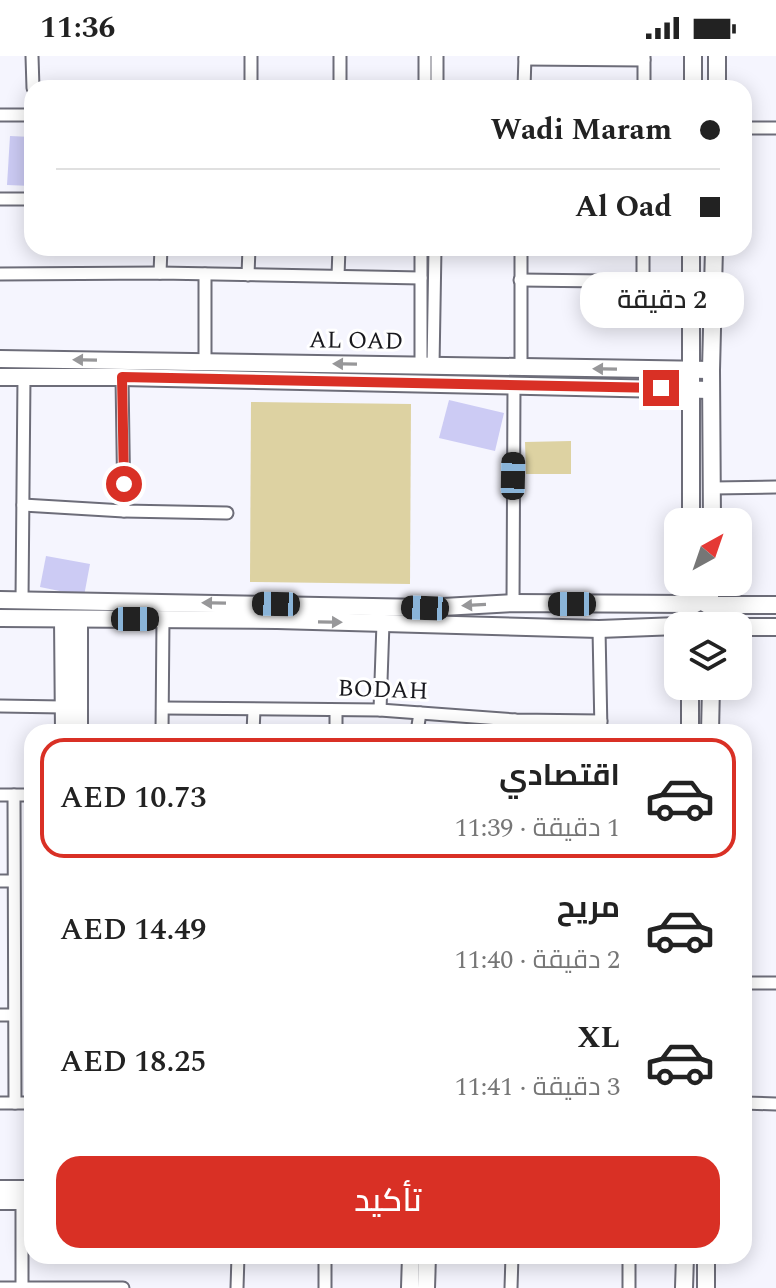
<!DOCTYPE html>
<html lang="ar">
<head>
<meta charset="utf-8">
<style>
	:root { --surface:#fff; --page:#f2f2f2; --text:#222; --muted:#767676; --line:#e0e0e0; --accent:#d93025 }
	body { margin:0; font-family:Spectral,Cairo,serif; background:var(--page); color:var(--text); direction:rtl; height:100vh; display:flex; flex-direction:column; font-size:30px; white-space:nowrap }
	* { box-sizing:border-box; margin:0 }
	p { font-size:26px; color:var(--muted) }
	.icon { flex:none; width:44px; height:44px; fill:none; stroke:currentColor; stroke-width:2; stroke-linecap:round; stroke-linejoin:round }
	.map { position:relative; flex:1; overflow:hidden; direction:ltr }
	.sheet { position:absolute; left:24px; top:668px; width:728px; height:540px; display:flex; flex-direction:column; background:var(--surface); border-radius:24px; box-shadow:0 4px 20px #0003; direction:rtl }
	.sheet>* { flex:none }
	.banner { position:absolute; left:24px; top:24px; width:728px; height:176px; border-radius:24px; box-shadow:0 4px 20px #0003; direction:rtl; display:grid; align-content:center; height:176px; padding:0 32px; background:var(--surface) }
	.needle { width:52px; rotate:40deg }
	.fabs { position:absolute; left:664px; top:452px; display:grid; gap:16px }
	.fabs a { display:grid; place-items:center; width:88px; height:88px; border-radius:16px; background:var(--surface); box-shadow:0 4px 20px #0003; font-size:40px }
	.end { position:absolute; width:36px; height:36px; margin:-18px; border:10px solid #d93025; background:#fff; box-shadow:0 0 0 4px #fff }
	.from { border-radius:50% }
	.bubble { position:absolute; height:56px; border-radius:24px; background:var(--surface); box-shadow:0 4px 20px #0003; font-size:26px; font-weight:600; line-height:56px; text-align:center; direction:rtl }
	.car { position:absolute; width:24px; height:48px; margin:-24px -12px; border-radius:10px; box-shadow:0 0 6px 2px #0007; background:linear-gradient(#222 24%,#8ab4d8 0 40%,#222 0 76%,#8ab4d8 0 86%,#222 0) }
	.banner b { display:flex; align-items:center; gap:28px; height:76px; font-size:30px }
	.banner b+b { border-top:2px solid var(--line) }
	.banner i { width:20px; height:20px; background:var(--text) }
	ul { padding:14px 0 0; list-style:none }
	li { display:flex; align-items:center; gap:24px; height:120px; margin:0 16px 12px; padding:0 16px; border:4px solid transparent; border-radius:24px }
	li div { flex:1 }
	li b { display:block; font-size:30px }
	li em { font-style:normal; font-weight:600 }
	li.selected { border-color:var(--accent) }
	li>.icon { width:72px; height:72px; stroke-width:1.5 }
	.primary-button { display:flex; gap:16px; margin-top:auto; padding:16px 32px }
	.primary-button a { flex:1; height:92px; border-radius:24px; background:var(--accent); color:#fff; font-size:32px; font-weight:600; line-height:92px; text-align:center }
	.status { display:flex; justify-content:space-between; align-items:center; height:56px; padding:0 40px; background:var(--surface); direction:ltr }
	.status svg { height:22px; fill:currentColor }
	.map>svg:first-child { display:block }
</style>
</head>
<body>
<div class="status"><b>11:36</b><svg viewBox="0 0 49 12"><path d="M0 12V9h3v3zM5 12V6h3v6zM10 12V3h3v9zM15 12V0h3v12zM26 1h20v11H26zM47 4h2v5h-2z"/></svg></div>
<div class="map">
<svg width="776" height="1232" viewBox="0 0 776 1232">
	<rect width="100%" height="100%" fill="#f5f5fe"/>
	<!-- green -->
	<g fill="#ddd2a2">
		<polygon points="251,346 411,348 410,528 250,526"/>
		<polygon points="571,385 571,418 526,418 525,386"/>
	</g>
	<!-- building -->
	<g fill="#cccbf4">
		<polygon points="10,80 32,81 32,130 7,129"/>
		<polygon points="449,344 504,357 495,395 439,382"/>
		<polygon points="46,500 90,508 84,540 40,531"/>
	</g>
	<g fill="none" stroke-linecap="round" stroke-linejoin="round">
		<defs>
			<g id="street">
				<polyline points="32,0 33,32"/>
				<polyline points="251,0 251,32"/>
				<polyline points="525,3 644,4"/>
				<polyline points="340,32 340,0"/>
				<polyline points="425,32 425,0"/>
				<polyline points="437,32 437,0"/>
				<polyline points="524,32 525,0"/>
				<polyline points="644,32 644,1"/>
				<polyline points="0,59 32,59"/>
				<polyline points="744,72 776,72"/>
				<polyline points="0,143 32,143"/>
				<polyline points="521,192 521,312"/>
				<polyline points="160,217 161,192"/>
				<polyline points="0,218 160,217 421,222"/>
				<polyline points="248,219 249,192"/>
				<polyline points="338,220 339,192"/>
				<polyline points="520,224 691,226"/>
				<polyline points="643,225 643,192"/>
				<polyline points="205,306 205,218"/>
				<polyline points="421,310 421,192"/>
				<polyline points="433,310 435,192"/>
				<polyline points="122,321 124,455"/>
				<polyline points="713,432 776,431"/>
				<polyline points="23,449 124,455 227,457"/>
				<polyline points="22,544 24,321"/>
				<polyline points="513,547 514,329"/>
				<polyline points="599,573 601,676"/>
				<polyline points="0,650 63,651"/>
				<polyline points="163,652 380,654 515,664 601,665"/>
				<polyline points="380,654 383,567"/>
				<polyline points="336,655 336,676"/>
				<polyline points="162,676 163,563"/>
				<polyline points="253,676 254,654"/>
				<polyline points="417,676 420,657"/>
				<polyline points="514,676 515,664"/>
				<polyline points="0,739 32,739"/>
				<polyline points="14,739 15,1047"/>
				<polyline points="0,825 13,825"/>
				<polyline points="744,927 776,927"/>
				<polyline points="0,959 13,959"/>
				<polyline points="0,1047 32,1047"/>
				<polyline points="744,1047 776,1048"/>
				<polyline points="22,1145 22,1231"/>
				<polyline points="629,1200 629,1232"/>
				<polyline points="0,1232 123,1232"/>
				<polyline points="237,1232 238,1200"/>
				<polyline points="325,1232 325,1200"/>
				<polyline points="511,1232 512,1200"/>
			</g>
			<g id="secondary">
				<polyline points="693,32 693,0"/>
				<polyline points="717,32 717,0"/>
				<polyline points="0,303 711,314"/>
				<polyline points="0,321 122,321 711,334"/>
				<polyline points="691,466 691,192"/>
				<polyline points="712,466 711,314 714,192"/>
				<polyline points="710,526 710,549 776,549"/>
				<polyline points="0,544 425,552 513,547 691,548 691,526"/>
				<polyline points="0,562 277,564 599,573 678,570"/>
				<polyline points="63,563 64,676"/>
				<polyline points="689,570 685,561 688,552 701,545 713,552 715,562 712,570"/>
				<polyline points="738,571 776,571"/>
				<polyline points="690,630 690,676"/>
				<polyline points="79,676 79,563"/>
				<polyline points="710,676 711,630"/>
				<polyline points="0,1133 32,1133"/>
				<polyline points="0,1145 32,1145"/>
				<polyline points="410,1232 411,1200"/>
				<polyline points="426,1232 427,1200"/>
				<polyline points="684,1232 685,1200"/>
				<polyline points="706,1232 706,1200"/>
			</g>
		</defs>
		<!-- street casing -->
		<use href="#street" stroke="#6d6d79" stroke-width="15"/>
		<!-- secondary casing -->
		<use href="#secondary" stroke="#6d6d79" stroke-width="20"/>
		<!-- street -->
		<use href="#street" stroke="#fff" stroke-width="11"/>
		<!-- secondary -->
		<use href="#secondary" stroke="#fff" stroke-width="16"/>
	</g>
	<!-- one-way arrows -->
	<defs><path id="oneway-solid" d="M-6-.8H1V-3.2L6.5 0L1 3.2V.8H-6Z" transform="scale(2)"/></defs>
	<g fill="#979799">
		<use href="#oneway-solid" transform="translate(85 304) rotate(-179)"/>
		<use href="#oneway-solid" transform="translate(345 308) rotate(-179)"/>
		<use href="#oneway-solid" transform="translate(605 313) rotate(-179)"/>
		<use href="#oneway-solid" transform="translate(214 547) rotate(-179)"/>
		<use href="#oneway-solid" transform="translate(474 549) rotate(177)"/>
		<use href="#oneway-solid" transform="translate(330 566) rotate(1)"/>
	</g>
	<g fill="none" stroke-linecap="round" stroke-linejoin="round">
		<!-- route -->
		<polyline stroke="#d93025" stroke-width="10" points="124,428 122,321 661,332"/>
	</g>
	<g text-anchor="middle" dominant-baseline="central" stroke-width="6" stroke-linejoin="round" paint-order="stroke">
		<!-- street labels -->
		<g font-size="24" fill="#18181d" stroke="#fff">
			<text transform="translate(356 285) rotate(1)">AL OAD</text>
			<text transform="translate(383 634) rotate(2)">BODAH</text>
		</g>
	</g>
</svg>
<div class="fabs">
<a><svg class="needle" viewBox="-14 -14 28 28"><path d="M0-13l5 13h-10z" fill="#e53935"/><path d="M0 13l5-13h-10z" fill="#767676"/></svg></a>
<a><svg class="icon" aria-label="layers" viewBox="0 0 24 24"><path d="M12 4l9 5-9 5-9-5zM3 14l9 5 9-5"/></svg></a>
</div>
<i class="end from" style="left:124px;top:428px"></i>
<i class="end" style="left:661px;top:332px"></i>
<div class="bubble" style="left:580px;top:216px;width:164px">2 دقيقة</div>
<i class="car" style="left:513px;top:420px;rotate:1deg"></i>
<i class="car" style="left:276px;top:548px;rotate:271deg"></i>
<i class="car" style="left:572px;top:548px;rotate:270deg"></i>
<i class="car" style="left:425px;top:552px;rotate:272deg"></i>
<i class="car" style="left:135px;top:563px;rotate:90deg"></i>
<div class="banner">
<b><i class="from"></i>Wadi Maram</b>
<b><i></i>Al Oad</b>
</div>
<section class="sheet">
<ul>
<li class="selected"><svg class="icon" aria-label="car" viewBox="0 0 24 24"><path d="M5 17H2v-5l4-1 3-4h7l3 4 3 1v5h-3M9 17h6M6 11h13"/><circle cx="7" cy="17" r="2"/><circle cx="17" cy="17" r="2"/></svg><div><b>اقتصادي</b><p>1 دقيقة · 11:39</p></div><em>AED 10.73</em></li>
<li><svg class="icon" aria-label="car" viewBox="0 0 24 24"><path d="M5 17H2v-5l4-1 3-4h7l3 4 3 1v5h-3M9 17h6M6 11h13"/><circle cx="7" cy="17" r="2"/><circle cx="17" cy="17" r="2"/></svg><div><b>مريح</b><p>2 دقيقة · 11:40</p></div><em>AED 14.49</em></li>
<li><svg class="icon" aria-label="car" viewBox="0 0 24 24"><path d="M5 17H2v-5l4-1 3-4h7l3 4 3 1v5h-3M9 17h6M6 11h13"/><circle cx="7" cy="17" r="2"/><circle cx="17" cy="17" r="2"/></svg><div><b>XL</b><p>3 دقيقة · 11:41</p></div><em>AED 18.25</em></li>
</ul>
<div class="primary-button"><a>تأكيد</a></div>
</section>
</div>
</body>
</html>
